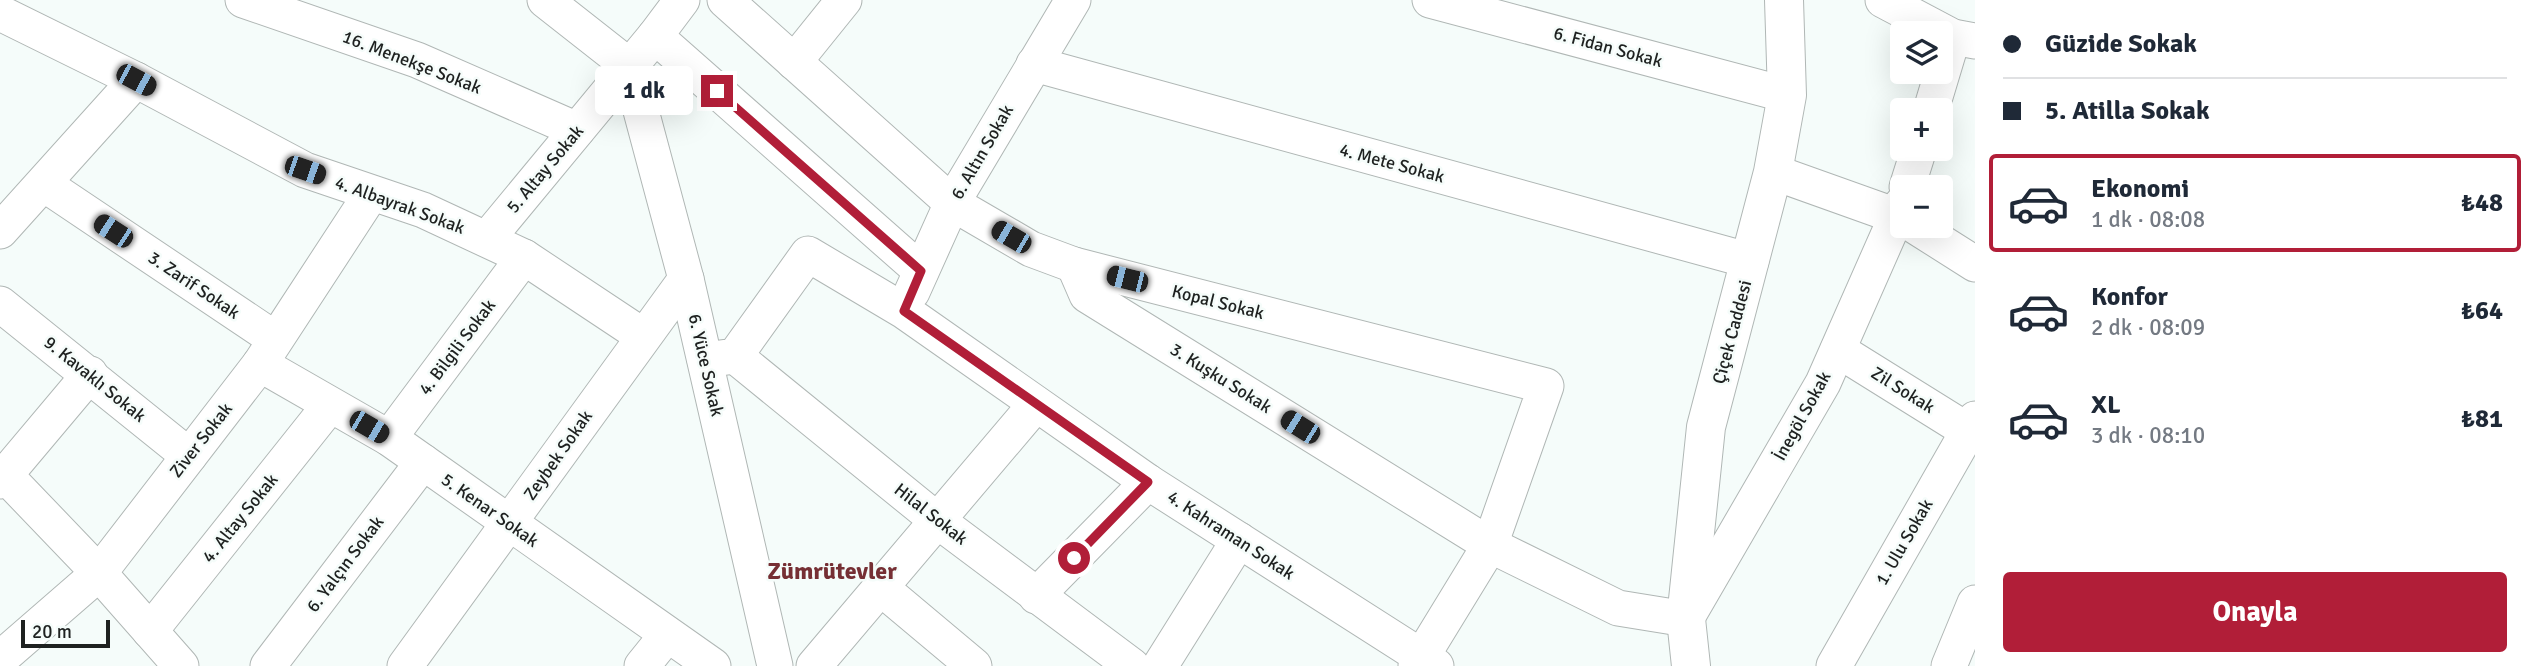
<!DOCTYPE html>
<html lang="tr">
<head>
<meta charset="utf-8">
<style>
	:root { --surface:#fff; --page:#f6f6f7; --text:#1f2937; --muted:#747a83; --line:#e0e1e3; --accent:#b11e38 }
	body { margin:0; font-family:Signika,sans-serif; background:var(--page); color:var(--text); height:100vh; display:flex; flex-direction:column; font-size:26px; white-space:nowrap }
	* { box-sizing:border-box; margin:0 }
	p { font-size:23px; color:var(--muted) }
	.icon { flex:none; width:38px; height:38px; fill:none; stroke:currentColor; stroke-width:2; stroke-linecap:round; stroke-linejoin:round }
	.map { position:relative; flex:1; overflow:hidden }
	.sheet { display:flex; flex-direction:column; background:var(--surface); width:560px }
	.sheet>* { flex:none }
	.top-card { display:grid; align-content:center; height:154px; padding:0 28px; background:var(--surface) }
	.tools { position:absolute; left:1890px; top:21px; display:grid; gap:14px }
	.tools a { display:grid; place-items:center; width:63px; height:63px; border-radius:7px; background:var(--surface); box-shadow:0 7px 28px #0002; font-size:35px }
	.scale { position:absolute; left:21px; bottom:18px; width:89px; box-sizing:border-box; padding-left:7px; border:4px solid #1e2120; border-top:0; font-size:19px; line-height:24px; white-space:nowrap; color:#1e2120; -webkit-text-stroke:5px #f5fcfa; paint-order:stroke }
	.end { position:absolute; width:32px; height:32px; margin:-16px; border:9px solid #b11e38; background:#fff; box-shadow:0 0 0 4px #fff }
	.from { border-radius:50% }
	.bubble { position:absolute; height:49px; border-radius:7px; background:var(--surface); box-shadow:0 7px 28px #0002; font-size:23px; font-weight:700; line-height:49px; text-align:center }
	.car { position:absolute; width:21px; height:42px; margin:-21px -10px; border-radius:9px; box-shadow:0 0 5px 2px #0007; background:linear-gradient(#222 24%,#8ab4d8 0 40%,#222 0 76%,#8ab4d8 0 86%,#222 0) }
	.top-card b { display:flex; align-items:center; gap:24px; height:66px; font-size:26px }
	.top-card b+b { border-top:2px solid var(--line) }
	.top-card i { width:18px; height:18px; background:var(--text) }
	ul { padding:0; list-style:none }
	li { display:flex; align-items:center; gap:21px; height:98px; margin:0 14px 10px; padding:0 14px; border:4px solid transparent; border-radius:7px }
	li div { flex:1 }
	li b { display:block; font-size:26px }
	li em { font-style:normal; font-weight:700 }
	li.current { border-color:var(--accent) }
	li>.icon { width:63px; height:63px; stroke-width:1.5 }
	.action { display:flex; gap:14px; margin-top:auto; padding:14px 28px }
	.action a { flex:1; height:80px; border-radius:7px; background:var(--accent); color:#fff; font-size:28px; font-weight:700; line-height:80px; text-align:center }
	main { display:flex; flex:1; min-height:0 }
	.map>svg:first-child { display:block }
</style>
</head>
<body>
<main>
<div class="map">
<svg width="1975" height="666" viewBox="0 0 1975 666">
	<rect width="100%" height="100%" fill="#f5fcfa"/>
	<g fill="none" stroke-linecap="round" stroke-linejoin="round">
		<defs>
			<g id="street">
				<polyline points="243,0 417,60 577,130"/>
				<polyline points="545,0 629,66"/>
				<polyline points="725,0 952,203 1031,249 1074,265 1546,386 1490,545 1416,666"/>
				<polyline points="1430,0 1787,95"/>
				<polyline points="1883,0 1953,37 1975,41"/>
				<polyline points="0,13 136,80 305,170 423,210 524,257 643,336"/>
				<polyline points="655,36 921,271"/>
				<polyline points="794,62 844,0"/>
				<polyline points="1034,64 1751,261"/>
				<polyline points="629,66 686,279 775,666"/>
				<polyline points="1931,110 1953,37"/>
				<polyline points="1773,172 1902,218"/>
				<polyline points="44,184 275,339"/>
				<polyline points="1907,187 1919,149"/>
				<polyline points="1915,226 1975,264"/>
				<polyline points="0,231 136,80"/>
				<polyline points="487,239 655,36 682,0"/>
				<polyline points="1074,265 1087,295 1490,545 1618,608 1686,619 1823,383 1902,204"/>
				<polyline points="912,292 952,203 1073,0"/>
				<polyline points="0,304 189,456"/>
				<polyline points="1838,350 1968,431"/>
				<polyline points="735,356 938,521 1132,666"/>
				<polyline points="705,360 735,356 808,254 904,311 1148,482 1436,666"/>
				<polyline points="260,364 389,438 713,666"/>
				<polyline points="389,438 524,257"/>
				<polyline points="6,476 99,573 181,666"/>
				<polyline points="0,481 90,374"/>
				<polyline points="881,588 974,666"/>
				<polyline points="1036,596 1148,482"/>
				<polyline points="150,631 330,405"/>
				<polyline points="0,659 99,573 260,364 371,194"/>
				<polyline points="268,666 423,462"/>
				<polyline points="405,666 686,279"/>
				<polyline points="642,666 667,635"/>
				<polyline points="814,666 1036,404"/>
				<polyline points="1160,666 1239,540"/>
				<polyline points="1834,666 1975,419"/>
				<polyline points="1949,666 1975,603"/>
			</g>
			<polyline id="secondary" points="1691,666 1686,619 1706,427 1773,172 1787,95 1784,0"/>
		</defs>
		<!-- street casing -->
		<use href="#street" stroke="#b0b7b5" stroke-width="37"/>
		<!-- secondary casing -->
		<use href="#secondary" stroke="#b0b7b5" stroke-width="40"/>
		<!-- street -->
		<use href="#street" stroke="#fff" stroke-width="35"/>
		<!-- secondary -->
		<use href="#secondary" stroke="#fff" stroke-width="38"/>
	</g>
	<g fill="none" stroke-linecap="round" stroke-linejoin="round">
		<!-- route -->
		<polyline stroke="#b11e38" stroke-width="9" points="717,91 921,271 904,311 1148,482 1074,558"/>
	</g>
	<g text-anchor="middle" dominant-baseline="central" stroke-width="5" stroke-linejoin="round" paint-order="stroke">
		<!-- street labels -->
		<g font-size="18" fill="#1e2120" stroke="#f5fcfa">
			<text transform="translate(1608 47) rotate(15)">6. Fidan Sokak</text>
			<text transform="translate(412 62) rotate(21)">16. Menekşe Sokak</text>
			<text transform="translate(982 152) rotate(-60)">6. Altın Sokak</text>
			<text transform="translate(1392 163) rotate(15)">4. Mete Sokak</text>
			<text transform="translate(545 169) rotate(-50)">5. Altay Sokak</text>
			<text transform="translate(400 205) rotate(20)">4. Albayrak Sokak</text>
			<text transform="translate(194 285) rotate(34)">3. Zarif Sokak</text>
			<text transform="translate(1218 302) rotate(14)">Kopal Sokak</text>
			<text transform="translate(1732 332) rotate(-75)">Çiçek Caddesi</text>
			<text transform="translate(457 347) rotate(-53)">4. Bilgili Sokak</text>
			<text transform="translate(706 365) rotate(77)">6. Yüce Sokak</text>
			<text transform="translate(1221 378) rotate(32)">3. Kuşku Sokak</text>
			<text transform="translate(95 379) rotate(39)">9. Kavaklı Sokak</text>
			<text transform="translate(1903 390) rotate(32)">Zil Sokak</text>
			<text transform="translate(1802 416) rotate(-61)">İnegöl Sokak</text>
			<text transform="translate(201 440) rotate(-52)">Ziver Sokak</text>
			<text transform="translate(558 455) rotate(-55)">Zeybek Sokak</text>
			<text transform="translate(490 510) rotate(35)">5. Kenar Sokak</text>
			<text transform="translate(931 514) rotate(38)">Hilal Sokak</text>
			<text transform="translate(240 518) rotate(-51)">4. Altay Sokak</text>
			<text transform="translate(1231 535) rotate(33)">4. Kahraman Sokak</text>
			<text transform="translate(1904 542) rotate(-60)">1. Ulu Sokak</text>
			<text transform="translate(345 564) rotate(-53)">6. Yalçın Sokak</text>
		</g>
		<!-- district labels -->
		<g font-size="24" font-weight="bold" fill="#762f34" stroke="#f5fcfa">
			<text x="832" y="571">Zümrütevler</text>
		</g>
	</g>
</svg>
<div class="tools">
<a><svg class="icon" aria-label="layers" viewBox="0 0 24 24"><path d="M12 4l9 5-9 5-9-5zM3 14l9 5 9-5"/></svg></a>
<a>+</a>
<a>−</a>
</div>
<div class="scale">20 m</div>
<i class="end from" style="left:1074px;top:558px"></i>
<i class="end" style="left:717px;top:91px"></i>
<div class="bubble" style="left:595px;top:66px;width:98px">1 dk</div>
<i class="car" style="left:136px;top:80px;rotate:118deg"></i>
<i class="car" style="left:305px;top:170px;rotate:109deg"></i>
<i class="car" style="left:113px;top:231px;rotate:303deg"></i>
<i class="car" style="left:1011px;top:237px;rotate:300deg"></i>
<i class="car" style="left:1127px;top:279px;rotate:284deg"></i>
<i class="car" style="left:369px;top:427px;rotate:120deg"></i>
<i class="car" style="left:1300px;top:427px;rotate:302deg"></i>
</div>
<section class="sheet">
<div class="top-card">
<b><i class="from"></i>Güzide Sokak</b>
<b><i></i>5. Atilla Sokak</b>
</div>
<ul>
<li class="current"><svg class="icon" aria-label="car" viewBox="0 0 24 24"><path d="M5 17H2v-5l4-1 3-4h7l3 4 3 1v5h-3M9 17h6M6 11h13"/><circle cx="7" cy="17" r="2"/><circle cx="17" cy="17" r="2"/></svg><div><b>Ekonomi</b><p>1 dk · 08:08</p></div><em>₺48</em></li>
<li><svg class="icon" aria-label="car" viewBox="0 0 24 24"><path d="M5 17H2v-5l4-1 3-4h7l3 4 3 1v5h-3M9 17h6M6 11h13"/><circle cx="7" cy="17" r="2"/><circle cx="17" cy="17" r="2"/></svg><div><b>Konfor</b><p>2 dk · 08:09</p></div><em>₺64</em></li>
<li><svg class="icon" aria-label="car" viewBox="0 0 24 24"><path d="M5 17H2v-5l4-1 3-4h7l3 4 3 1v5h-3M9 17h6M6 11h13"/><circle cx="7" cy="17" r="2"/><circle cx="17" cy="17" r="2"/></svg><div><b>XL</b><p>3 dk · 08:10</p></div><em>₺81</em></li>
</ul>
<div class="action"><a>Onayla</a></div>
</section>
</main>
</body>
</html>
